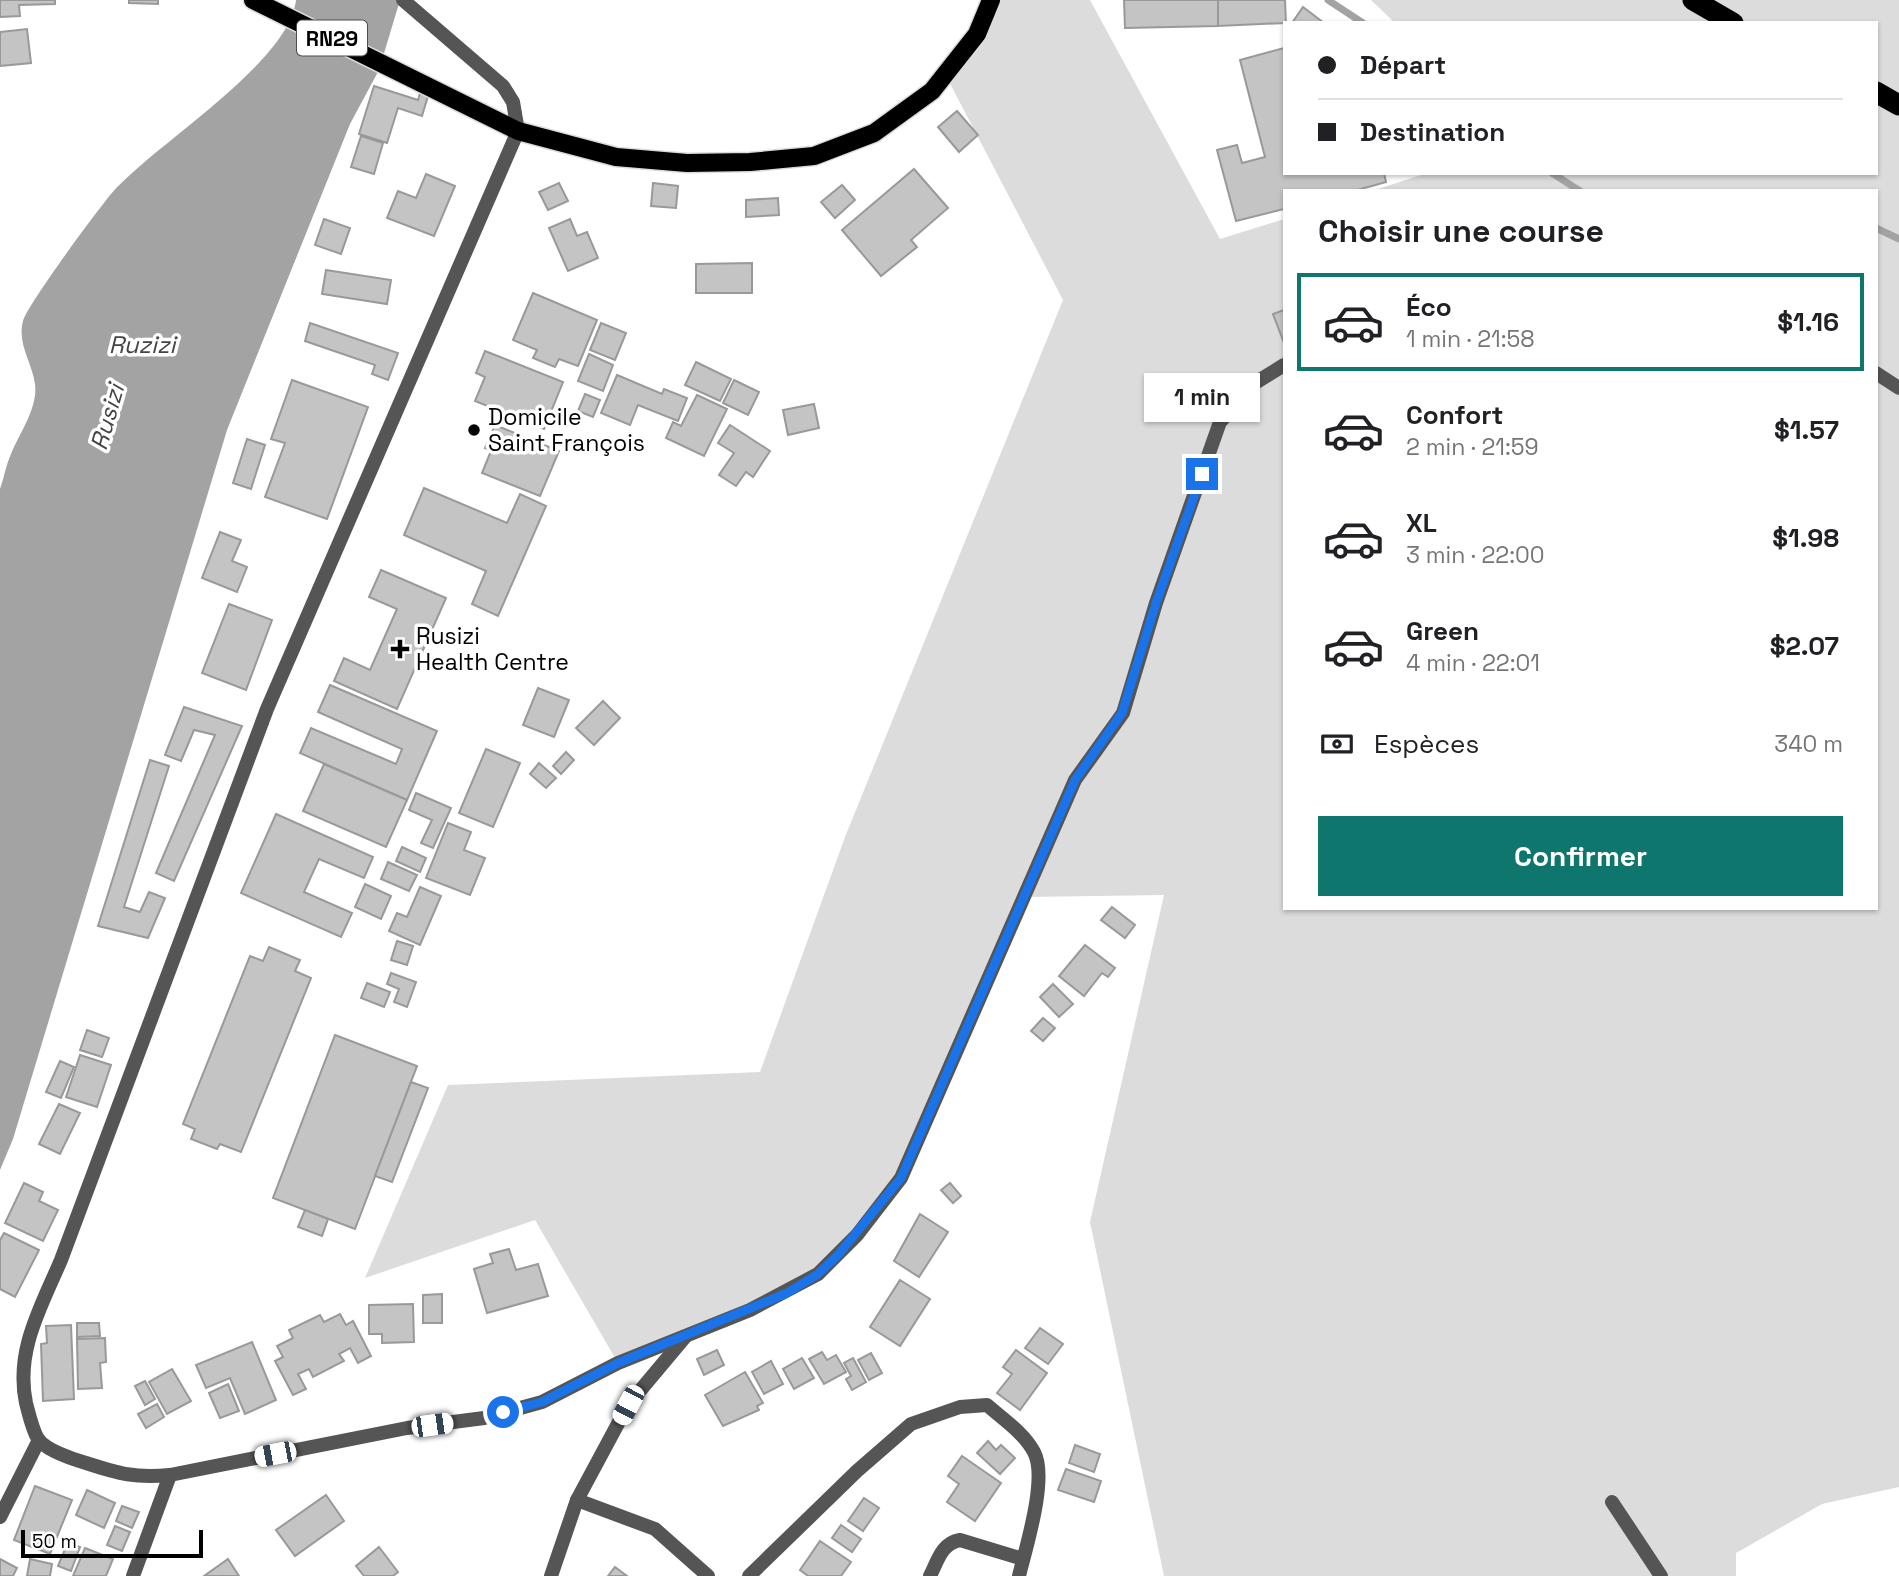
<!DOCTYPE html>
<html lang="fr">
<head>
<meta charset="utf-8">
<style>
	:root { --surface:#fff; --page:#f2f2f2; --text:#202124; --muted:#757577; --line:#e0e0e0; --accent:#0f766e }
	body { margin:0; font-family:"Space Grotesk",sans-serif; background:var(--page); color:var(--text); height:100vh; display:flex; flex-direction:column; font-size:26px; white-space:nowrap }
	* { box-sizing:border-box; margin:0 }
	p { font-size:23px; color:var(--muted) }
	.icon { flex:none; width:38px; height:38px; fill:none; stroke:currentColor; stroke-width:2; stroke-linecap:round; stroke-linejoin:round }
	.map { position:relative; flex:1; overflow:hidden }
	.side { position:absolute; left:1283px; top:189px; width:595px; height:721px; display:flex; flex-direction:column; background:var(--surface); border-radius:0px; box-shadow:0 2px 5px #0004 }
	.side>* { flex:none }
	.guide { position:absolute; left:1283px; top:21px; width:595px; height:154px; border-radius:0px; box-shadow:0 2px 5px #0004; display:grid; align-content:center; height:154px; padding:0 35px; background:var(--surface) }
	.scale { position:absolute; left:21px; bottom:18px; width:182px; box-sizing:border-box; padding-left:7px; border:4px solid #000; border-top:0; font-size:19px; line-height:24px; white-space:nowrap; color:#000; -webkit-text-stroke:5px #fff; paint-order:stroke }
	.end { position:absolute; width:32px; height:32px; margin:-16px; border:9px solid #1a73e8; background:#fff; box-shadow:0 0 0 4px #fff }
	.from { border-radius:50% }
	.bubble { position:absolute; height:49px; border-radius:0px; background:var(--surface); box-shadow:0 2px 5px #0004; font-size:23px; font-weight:700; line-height:49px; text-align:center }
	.car { position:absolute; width:21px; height:42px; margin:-21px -10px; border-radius:9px; box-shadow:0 0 5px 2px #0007; background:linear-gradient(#fff 24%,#345 0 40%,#fff 0 76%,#345 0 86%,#fff 0) }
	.guide b { display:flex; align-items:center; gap:24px; height:66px; font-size:26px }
	.guide b+b { border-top:2px solid var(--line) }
	.guide i { width:18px; height:18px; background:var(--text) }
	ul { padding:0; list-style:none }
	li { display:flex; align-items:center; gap:21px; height:98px; margin:0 14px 10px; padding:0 21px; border:4px solid transparent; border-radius:0px }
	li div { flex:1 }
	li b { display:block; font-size:26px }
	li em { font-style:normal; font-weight:700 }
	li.active { border-color:var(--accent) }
	li>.icon { width:63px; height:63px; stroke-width:1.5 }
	h2 { padding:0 35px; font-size:32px; line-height:84px }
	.pay { display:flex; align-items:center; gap:18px; height:77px; padding:0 35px; font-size:26px }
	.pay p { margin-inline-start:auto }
	.button { display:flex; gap:14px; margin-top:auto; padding:14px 35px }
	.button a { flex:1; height:80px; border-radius:0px; background:var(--accent); color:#fff; font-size:28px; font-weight:700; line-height:80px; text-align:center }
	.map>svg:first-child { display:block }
</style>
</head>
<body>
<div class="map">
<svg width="1899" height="1576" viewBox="0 0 1899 1576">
	<rect width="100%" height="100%" fill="#fff"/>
	<!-- green -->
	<polygon fill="#dcdcdc" points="991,0 1090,0 1220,239 1284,219 1284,908 1876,908 1876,191 1372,191 1427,173 1876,173 1876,23 1395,23 1371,0 1899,0 1899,1487 1822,1504 1736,1553 1736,1576 1164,1576 1090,1222 1164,895 1026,897 901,1178 818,1274 618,1363 535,1220 365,1278 448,1085 760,1072 845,837 1063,300 945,74"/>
	<!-- water -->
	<path fill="#a3a3a3" d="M296,0H400L379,70L350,124L227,430L13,1139L0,1170V489C4,478 6,465 11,454C20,432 38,408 35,384C32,362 17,344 23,321C28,304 96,212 111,194C153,145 289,64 296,0Z"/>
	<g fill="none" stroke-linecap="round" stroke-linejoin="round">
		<!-- stream -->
		<g stroke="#a3a3a3" stroke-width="7">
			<polyline points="1328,0 1363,23"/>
			<polyline points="1552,173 1580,191"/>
			<polyline points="1876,228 1899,239"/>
		</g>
	</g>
	<!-- building -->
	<g fill="#c4c4c4" stroke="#999" stroke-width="2">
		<polygon points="0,0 55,0 55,4 19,5 20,16 0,17"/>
		<polygon points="129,0 158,0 158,4 129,3"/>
		<polygon points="1124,0 1218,0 1218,26 1125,28"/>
		<polygon points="1218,0 1285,0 1286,23 1218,26"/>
		<polygon points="1303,7 1324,23 1292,23"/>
		<polygon points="27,29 31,63 0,66 0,32"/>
		<polygon points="1284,48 1284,173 1384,173 1386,182 1354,191 1284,191 1284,209 1236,221 1217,150 1237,145 1242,163 1265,157 1240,60"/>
		<polygon points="374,86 418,100 420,93 428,96 422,116 398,108 387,143 359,134"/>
		<polygon points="957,111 978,135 959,152 938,127"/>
		<polygon points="361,136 383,143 374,174 351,167"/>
		<polygon points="914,169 948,208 911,240 917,247 881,276 842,230"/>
		<polygon points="426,174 455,186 434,236 387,218 398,191 416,198"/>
		<polygon points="559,183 568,201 548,210 539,192"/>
		<polygon points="653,183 678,186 676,208 651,206"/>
		<polygon points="842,185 855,200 835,218 821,202"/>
		<polygon points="778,198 779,215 746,217 746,200"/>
		<polygon points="324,219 350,228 341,254 315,245"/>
		<polygon points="570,219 577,236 587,232 598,258 568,271 549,228"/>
		<polygon points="752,263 752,293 696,293 696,264"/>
		<polygon points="326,270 391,280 387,304 322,294"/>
		<polygon points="533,293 597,320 578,366 559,359 555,367 533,358 537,350 513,340"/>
		<polygon points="1284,310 1284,343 1273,314"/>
		<polygon points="310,323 398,353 388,380 372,374 375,365 305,341"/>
		<polygon points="601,323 626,333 615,360 590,350"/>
		<polygon points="485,351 563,382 544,429 475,401 485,377 476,373"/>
		<polygon points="589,354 613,365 603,391 578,381"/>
		<polygon points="696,362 731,379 720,401 685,385"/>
		<polygon points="617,375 662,394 664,389 687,398 678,421 638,405 630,425 601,413"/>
		<polygon points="292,380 368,407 327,519 265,497 285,443 271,439"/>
		<polygon points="734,380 759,392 748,415 723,403"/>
		<polygon points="585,394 600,400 593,417 578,411"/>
		<polygon points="697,395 727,409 704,456 666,438 673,422 681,426"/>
		<polygon points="814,404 819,428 788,435 783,410"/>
		<polygon points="495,425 559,451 540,496 482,473 491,451 485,448"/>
		<polygon points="730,425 770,451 753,477 746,472 736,486 719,475 734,453 718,443"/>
		<polygon points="247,439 265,445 251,489 233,483"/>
		<polygon points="424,488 507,523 520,494 546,506 498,616 472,604 486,571 404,535"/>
		<polygon points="220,532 241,540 232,561 247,567 237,592 202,578"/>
		<polygon points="381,570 446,598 397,709 334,681 344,658 370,670 397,609 369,597"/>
		<polygon points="229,604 272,620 246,690 202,673"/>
		<polygon points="330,685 437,731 407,800 300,753 311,728 396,764 402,749 318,712"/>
		<polygon points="538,688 569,700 554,737 523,725"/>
		<polygon points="603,701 620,718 594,745 576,728"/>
		<polygon points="184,707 242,726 174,881 156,873 215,735 194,730 181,761 165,755"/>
		<polygon points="486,749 520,763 493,827 459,813"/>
		<polygon points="566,752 574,760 561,774 553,766"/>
		<polygon points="150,760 169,766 124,907 140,912 149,892 165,898 148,938 98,926"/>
		<polygon points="539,763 556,778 546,788 530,774"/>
		<polygon points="324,764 407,800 386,847 303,811"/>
		<polygon points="416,793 451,808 433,848 421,843 432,820 409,810"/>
		<polygon points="276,814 373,857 364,878 319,859 304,892 352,913 341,937 241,893"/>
		<polygon points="448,823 471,832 464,850 485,858 470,895 426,878"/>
		<polygon points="402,847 426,858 420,872 396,861"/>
		<polygon points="388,862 417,875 409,891 381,879"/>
		<polygon points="365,884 391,896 381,919 355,907"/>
		<polygon points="420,887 441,896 420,945 389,931 397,913 407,917"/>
		<polygon points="1112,907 1135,925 1125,938 1101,920"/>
		<polygon points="397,941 413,946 407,965 391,960"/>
		<polygon points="1085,945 1115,968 1108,977 1102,973 1084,996 1059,976"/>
		<polygon points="269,947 300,960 295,971 311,978 241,1152 220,1144 217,1149 191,1139 195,1129 183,1124 250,956 263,961"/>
		<polygon points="391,973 416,982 407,1007 394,1002 399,989 387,984"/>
		<polygon points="367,983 390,992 384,1007 361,998"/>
		<polygon points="1053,984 1073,1004 1059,1017 1040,997"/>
		<polygon points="1043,1018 1055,1028 1043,1041 1031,1031"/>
		<polygon points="87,1030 109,1038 102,1057 80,1050"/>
		<polygon points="335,1035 417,1066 355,1229 273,1198"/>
		<polygon points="80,1055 111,1065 97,1107 66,1097"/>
		<polygon points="60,1061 74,1067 61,1098 46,1092"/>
		<polygon points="411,1082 428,1088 392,1182 375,1176"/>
		<polygon points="59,1104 80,1113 60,1154 39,1144"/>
		<polygon points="24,1183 43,1192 39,1201 58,1210 43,1241 5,1223"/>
		<polygon points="950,1183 961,1196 953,1203 941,1190"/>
		<polygon points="305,1210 328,1219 322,1236 298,1227"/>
		<polygon points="920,1214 948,1232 919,1277 894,1261"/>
		<polygon points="4,1233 39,1250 15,1297 0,1289 0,1240"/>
		<polygon points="509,1249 516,1270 538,1264 548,1296 487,1313 474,1269 493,1263 490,1254"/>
		<polygon points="900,1280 930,1299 900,1346 870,1327"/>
		<polygon points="442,1294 442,1323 423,1323 423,1295"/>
		<polygon points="413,1304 414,1342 382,1343 382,1334 369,1334 369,1305"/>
		<polygon points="340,1314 346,1325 353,1321 371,1356 358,1363 350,1348 339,1354 344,1361 313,1377 309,1369 298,1374 306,1389 293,1395 275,1361 283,1357 277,1346 293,1338 289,1330 320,1315 324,1322"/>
		<polygon points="77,1323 99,1323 100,1336 77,1337"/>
		<polygon points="71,1325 74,1399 43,1401 41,1344 47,1343 46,1326"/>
		<polygon points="1040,1328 1063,1344 1048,1364 1025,1348"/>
		<polygon points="105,1338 106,1362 100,1363 102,1388 78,1389 77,1339"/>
		<polygon points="252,1342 276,1400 245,1414 230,1378 206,1388 196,1365"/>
		<polygon points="717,1350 724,1365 704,1375 697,1359"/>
		<polygon points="1016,1350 1047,1373 1020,1410 997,1393 1012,1374 1003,1367"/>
		<polygon points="822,1352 827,1360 836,1355 846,1372 824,1384 809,1359"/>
		<polygon points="871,1353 882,1373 869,1380 858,1360"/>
		<polygon points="802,1358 814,1378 794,1389 783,1369"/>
		<polygon points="853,1358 866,1382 852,1390 846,1379 851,1376 844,1363"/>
		<polygon points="771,1361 783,1384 764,1394 752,1372"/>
		<polygon points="172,1369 191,1401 167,1414 149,1382"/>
		<polygon points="745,1372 763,1403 757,1406 759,1410 723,1426 705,1395"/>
		<polygon points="145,1381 155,1399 145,1405 135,1386"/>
		<polygon points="228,1384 239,1411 220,1418 209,1393"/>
		<polygon points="157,1404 164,1417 146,1428 138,1414"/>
		<polygon points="988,1441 996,1450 1001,1445 1015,1458 1000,1474 977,1453"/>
		<polygon points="1075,1445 1100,1454 1094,1472 1069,1463"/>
		<polygon points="962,1456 1001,1483 975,1521 947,1502 959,1484 948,1476"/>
		<polygon points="1066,1469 1101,1481 1094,1502 1058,1490"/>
		<polygon points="35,1486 72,1500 50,1554 14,1540"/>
		<polygon points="87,1490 115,1503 104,1528 76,1515"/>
		<polygon points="326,1495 344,1521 295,1556 276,1530"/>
		<polygon points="864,1498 879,1508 863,1531 848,1521"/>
		<polygon points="122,1506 139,1512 132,1528 116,1521"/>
		<polygon points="841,1525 861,1539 852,1552 832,1538"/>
		<polygon points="115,1526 130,1532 122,1551 107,1545"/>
		<polygon points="820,1541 851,1562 841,1576 808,1576 800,1570"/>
		<polygon points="68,1542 80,1547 71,1571 58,1566"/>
		<polygon points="379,1547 398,1572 393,1576 364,1576 356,1566"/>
		<polygon points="85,1548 113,1559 106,1576 73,1576"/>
		<polygon points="0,1559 17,1568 13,1576 0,1576"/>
		<polygon points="30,1559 52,1564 50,1576 27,1576"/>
		<polygon points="228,1559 239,1576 204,1576"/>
		<polygon points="615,1567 627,1576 608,1576"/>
	</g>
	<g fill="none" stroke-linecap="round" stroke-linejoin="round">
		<defs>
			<polyline id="primary" points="253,0 518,131 616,157 687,163 750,162 814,156 874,133 932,91 977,34 991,0"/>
			<g id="highway">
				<polyline points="1693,0 1733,23"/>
				<polyline points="1876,92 1899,105"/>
			</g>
		</defs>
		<!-- primary casing -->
		<use href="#primary" stroke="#dbdbdb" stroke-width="21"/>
		<!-- highway casing -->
		<use href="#highway" stroke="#dbdbdb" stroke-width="24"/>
		<!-- street -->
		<g stroke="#555" stroke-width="14">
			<path d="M403,0L503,86L513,102L518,131L267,709L61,1260C41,1307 15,1351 26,1403C29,1414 32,1429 38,1439C46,1450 72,1459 86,1463C120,1474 134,1478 170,1475L407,1428L484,1418L542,1402L618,1363L750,1310L818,1274L857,1235L901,1178L1075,780L1123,713L1156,603L1220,422L1255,383L1284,365"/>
			<polyline points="1876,373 1899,388"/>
			<polyline points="577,1500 655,1529 708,1576"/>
			<polyline points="1612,1502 1661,1576"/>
			<polyline points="0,1517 39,1440"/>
			<polyline points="133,1576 170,1475"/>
			<polyline points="551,1576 577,1500 628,1405 685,1337"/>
			<path d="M749,1576L857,1471L911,1424L960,1407L987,1405C1003,1419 1024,1433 1034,1452C1048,1478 1026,1547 1019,1576"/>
			<path d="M930,1576C938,1560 942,1543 960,1540L1023,1559"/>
		</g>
		<!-- primary -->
		<use href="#primary" stroke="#000" stroke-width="18"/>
		<!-- highway -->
		<use href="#highway" stroke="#000" stroke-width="21"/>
	</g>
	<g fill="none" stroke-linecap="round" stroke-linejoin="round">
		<!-- route -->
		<polyline stroke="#1a73e8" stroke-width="9" points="503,1412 542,1402 618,1363 787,1293 818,1274 838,1255 901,1178 1075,780 1122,713 1156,603 1202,474"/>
	</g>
	<!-- markers -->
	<g fill="#000" stroke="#fff" stroke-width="2.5">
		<circle cx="474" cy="430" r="7"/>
		<path d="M396.5 638.5h7v7h7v7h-7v7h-7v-7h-7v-7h7z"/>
	</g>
	<g text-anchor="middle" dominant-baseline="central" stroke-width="7" stroke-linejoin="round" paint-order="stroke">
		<!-- shield labels -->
		<rect fill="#fff" stroke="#4c4c4c" stroke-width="2" x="297" y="20.5" width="70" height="35" rx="5"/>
		<g font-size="21" font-weight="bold" fill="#000">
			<text x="332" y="38">RN29</text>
		</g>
		<!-- poi labels -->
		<g font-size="23" fill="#000" stroke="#fff" text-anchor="start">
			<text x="488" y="417">Domicile<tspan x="488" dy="26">Saint François</tspan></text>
			<text x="416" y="636">Rusizi<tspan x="416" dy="26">Health Centre</tspan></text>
		</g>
		<!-- water labels -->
		<g font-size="24" font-style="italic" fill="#444" stroke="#fff">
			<text x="142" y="344">Ruzizi</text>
			<text transform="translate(107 417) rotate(-74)">Rusizi</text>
		</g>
	</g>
</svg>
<div class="scale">50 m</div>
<i class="end from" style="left:503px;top:1412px"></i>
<i class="end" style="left:1202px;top:474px"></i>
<div class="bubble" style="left:1144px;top:373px;width:116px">1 min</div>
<i class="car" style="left:628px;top:1405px;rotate:208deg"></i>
<i class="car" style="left:432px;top:1425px;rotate:82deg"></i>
<i class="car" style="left:275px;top:1454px;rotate:259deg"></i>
<div class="guide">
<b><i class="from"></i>Départ</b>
<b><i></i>Destination</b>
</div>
<section class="side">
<h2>Choisir une course</h2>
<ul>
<li class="active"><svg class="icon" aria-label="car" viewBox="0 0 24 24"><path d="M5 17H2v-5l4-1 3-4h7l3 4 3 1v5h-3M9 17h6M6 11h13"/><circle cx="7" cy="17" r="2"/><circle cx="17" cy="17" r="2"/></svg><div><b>Éco</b><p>1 min · 21:58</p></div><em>$1.16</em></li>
<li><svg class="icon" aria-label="car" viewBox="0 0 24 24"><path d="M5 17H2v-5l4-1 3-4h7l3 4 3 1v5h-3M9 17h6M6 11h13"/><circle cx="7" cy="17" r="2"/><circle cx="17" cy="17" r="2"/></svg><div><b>Confort</b><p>2 min · 21:59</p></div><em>$1.57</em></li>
<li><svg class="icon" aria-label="car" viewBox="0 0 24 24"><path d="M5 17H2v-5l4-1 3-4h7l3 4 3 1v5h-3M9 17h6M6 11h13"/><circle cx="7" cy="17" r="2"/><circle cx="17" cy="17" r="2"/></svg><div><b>XL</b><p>3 min · 22:00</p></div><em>$1.98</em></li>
<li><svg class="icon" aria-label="car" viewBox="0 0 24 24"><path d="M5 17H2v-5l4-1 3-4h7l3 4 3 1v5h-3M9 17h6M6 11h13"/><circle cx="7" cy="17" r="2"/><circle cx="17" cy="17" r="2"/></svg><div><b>Green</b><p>4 min · 22:01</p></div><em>$2.07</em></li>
</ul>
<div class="pay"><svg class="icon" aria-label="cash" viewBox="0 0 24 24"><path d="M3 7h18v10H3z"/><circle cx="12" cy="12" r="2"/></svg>Espèces<p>340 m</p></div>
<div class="button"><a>Confirmer</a></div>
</section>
</div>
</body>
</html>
